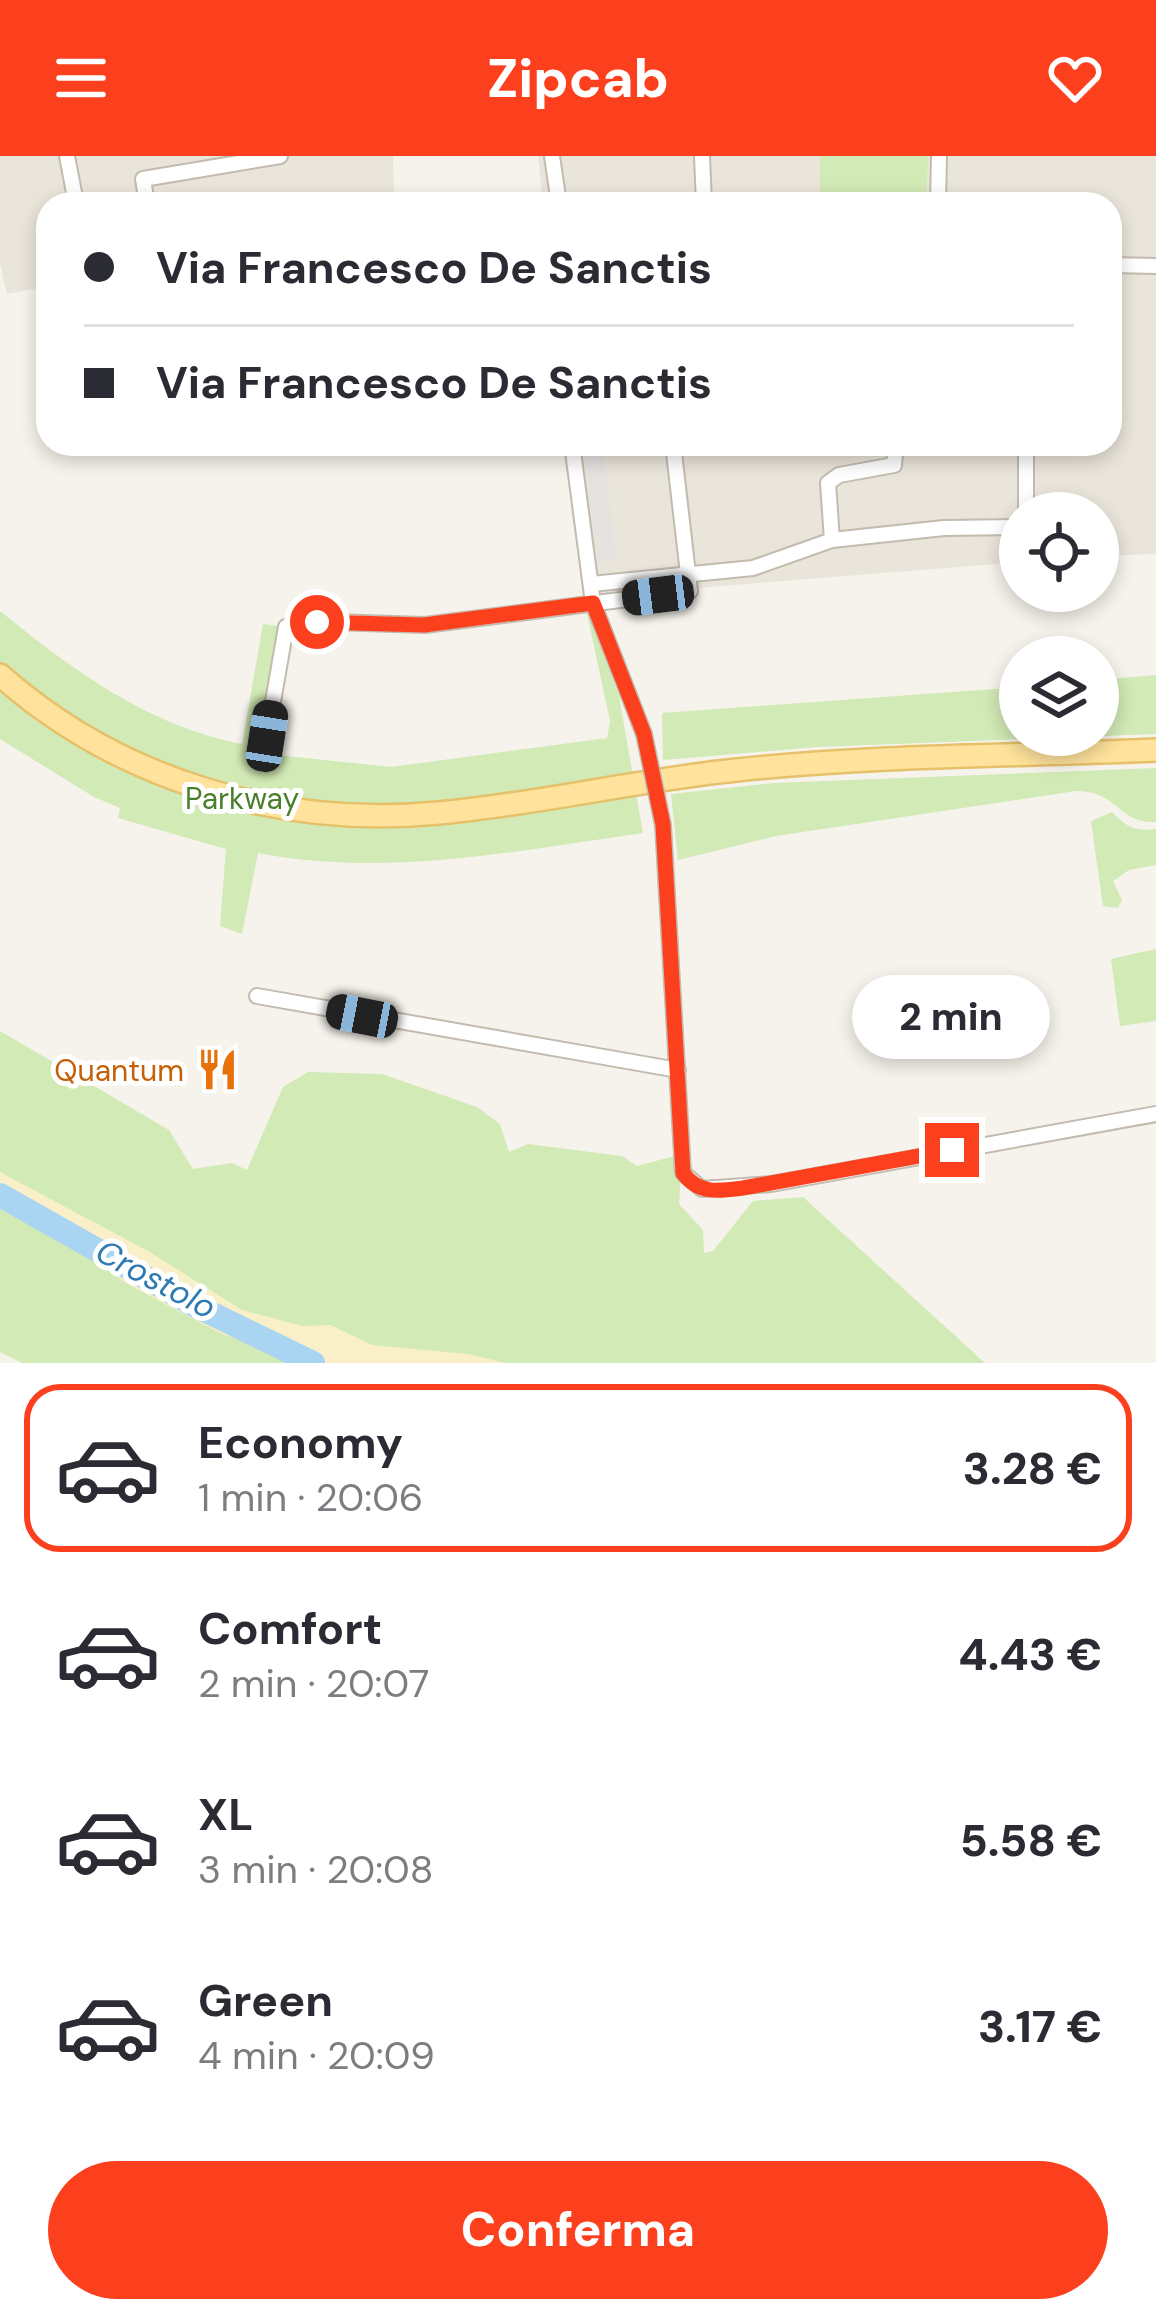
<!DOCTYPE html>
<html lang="it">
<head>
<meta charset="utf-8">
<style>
	:root { --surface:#fff; --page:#f7f7f7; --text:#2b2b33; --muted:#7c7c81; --line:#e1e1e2; --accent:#fc3f1d }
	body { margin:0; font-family:"DM Sans",sans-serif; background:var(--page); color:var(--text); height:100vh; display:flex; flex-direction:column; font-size:45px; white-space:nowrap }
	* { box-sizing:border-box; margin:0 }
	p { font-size:39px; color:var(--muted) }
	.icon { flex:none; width:66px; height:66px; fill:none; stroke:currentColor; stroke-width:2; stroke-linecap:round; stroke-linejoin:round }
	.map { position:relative; height:1207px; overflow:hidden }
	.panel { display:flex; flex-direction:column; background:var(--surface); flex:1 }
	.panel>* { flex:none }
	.guide { position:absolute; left:36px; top:36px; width:1086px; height:264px; border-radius:36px; box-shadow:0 6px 18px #0003; display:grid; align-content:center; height:264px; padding:0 48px; background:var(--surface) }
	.controls { position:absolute; left:999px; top:336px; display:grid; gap:24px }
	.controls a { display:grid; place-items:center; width:120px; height:120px; border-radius:50%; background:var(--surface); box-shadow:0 6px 18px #0003; font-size:60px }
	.end { position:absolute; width:54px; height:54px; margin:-27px; border:15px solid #fc3f1d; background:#fff; box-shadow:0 0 0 6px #fff }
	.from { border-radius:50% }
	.bubble { position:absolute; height:84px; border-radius:42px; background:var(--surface); box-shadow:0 6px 18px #0003; font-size:39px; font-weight:800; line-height:84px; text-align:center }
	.car { position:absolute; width:36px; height:72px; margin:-36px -18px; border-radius:15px; box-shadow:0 0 9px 3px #0007; background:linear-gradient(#222 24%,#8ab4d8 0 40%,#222 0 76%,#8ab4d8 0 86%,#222 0) }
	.guide b { display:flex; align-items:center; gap:42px; height:114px; font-size:45px }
	.guide b+b { border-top:3px solid var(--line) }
	.guide i { width:30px; height:30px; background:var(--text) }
	ul { padding:21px 0 0; list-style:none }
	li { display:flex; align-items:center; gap:36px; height:168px; margin:0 24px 18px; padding:0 24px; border:6px solid transparent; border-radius:36px }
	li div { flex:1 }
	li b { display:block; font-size:45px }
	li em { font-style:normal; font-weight:800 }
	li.active { border-color:var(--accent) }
	li>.icon { width:108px; height:108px; stroke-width:1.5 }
	.button { display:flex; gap:24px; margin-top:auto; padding:24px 48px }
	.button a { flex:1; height:138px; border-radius:72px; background:var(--accent); color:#fff; font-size:48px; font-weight:800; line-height:138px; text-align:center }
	header { display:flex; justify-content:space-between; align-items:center; height:156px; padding:0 48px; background:var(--accent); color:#fff; font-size:54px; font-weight:800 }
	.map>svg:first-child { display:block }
</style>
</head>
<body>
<header><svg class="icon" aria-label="menu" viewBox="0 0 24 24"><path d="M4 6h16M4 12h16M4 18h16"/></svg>Zipcab<svg class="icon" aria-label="heart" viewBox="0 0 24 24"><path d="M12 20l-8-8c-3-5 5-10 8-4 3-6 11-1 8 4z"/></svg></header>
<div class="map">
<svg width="1156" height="1207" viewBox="0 0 1156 1207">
	<rect width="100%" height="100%" fill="#f6f3ec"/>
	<!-- residential -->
	<g fill="#eae5da">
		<polygon points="0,0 393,0 394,48 48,48 48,218 38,172 38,132 7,138 0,108"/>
		<polygon points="538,0 1156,0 1156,398 1098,400 1098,357 1020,357 1020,406 585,441 569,288 1110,288 1110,48 543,48"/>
	</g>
	<!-- green -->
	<g fill="#d2eab5">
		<polygon points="820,0 928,0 926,48 820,48"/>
		<path d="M585,448L619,540L643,677C514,695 388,722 258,697L242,778L220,770L226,693L118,662L120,652L94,641L0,583V455C73,514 148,570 242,588L263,468L286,471L267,579L277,599L391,611L607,582L610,565Z"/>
		<polygon points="1156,519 1156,578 818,591 663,604 662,557 1020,531 1020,579 1098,579 1098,524"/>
		<path d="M1156,612V666C1118,668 1119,635 1076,635L776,680L678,704L671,638L773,627Z"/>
		<path d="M1112,656C1126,671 1136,676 1156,673V709L1129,714L1113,725L1122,744L1118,752L1103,750L1091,665Z"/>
		<polygon points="1156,793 1156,865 1120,870 1111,803"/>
		<polygon points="0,875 169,974 193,1013 232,1007 247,1014 283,931 308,916 382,918 477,951 500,968 509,996 528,988 622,1000 637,1010 682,998 679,1048 703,1074 704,1097 713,1095 753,1045 803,1041 985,1207 22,1207 0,1196"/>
	</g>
	<!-- sand -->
	<polygon fill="#f9efc9" points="0,1016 148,1095 242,1154 303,1170 330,1169 372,1189 468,1198 506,1207 307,1207 222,1178 131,1130 0,1043"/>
	<!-- parking -->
	<polygon fill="#e5e3e0" points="582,288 603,288 616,404 598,405"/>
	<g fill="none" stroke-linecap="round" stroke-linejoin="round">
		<!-- river -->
		<polyline stroke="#a9d4f2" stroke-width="24" points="0,1039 196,1150 313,1207"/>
		<defs>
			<g id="minor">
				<polyline points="67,0 76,47"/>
				<polyline points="552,0 559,48"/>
				<polyline points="702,0 704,48"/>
				<polyline points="147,48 143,23 280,0"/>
				<polyline points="938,48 939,0"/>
				<polyline points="1110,109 1156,110"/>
				<polyline points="572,288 593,447 644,578"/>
				<polyline points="1026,357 1026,288"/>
				<polyline points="832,384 828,327 839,319 894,309 896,288"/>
				<polyline points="591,428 753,412 832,384 944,372 1020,371"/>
				<polyline points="267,580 286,471 302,465 425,469 690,435 673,288"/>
				<polyline points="663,669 683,1017 702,1033 771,1028 1156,958"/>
				<polyline points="257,840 678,914"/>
			</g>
			<path id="primary" d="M0,519C120,625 281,672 439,657C539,648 637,624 737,614C876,599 1017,600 1156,594"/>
		</defs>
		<!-- minor casing -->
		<use href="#minor" stroke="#c2bbae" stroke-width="18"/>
		<!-- primary casing -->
		<use href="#primary" stroke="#e6c16a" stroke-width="26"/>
		<!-- minor -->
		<use href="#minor" stroke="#fff" stroke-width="14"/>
		<!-- primary -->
		<use href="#primary" stroke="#ffe39c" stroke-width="21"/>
		<defs>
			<polyline id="minor-bridge" points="644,578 663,669"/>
		</defs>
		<!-- minor-bridge casing -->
		<use href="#minor-bridge" stroke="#c2bbae" stroke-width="18" stroke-linecap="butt"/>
		<!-- minor-bridge -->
		<use href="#minor-bridge" stroke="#fff" stroke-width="14"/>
	</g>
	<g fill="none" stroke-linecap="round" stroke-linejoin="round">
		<!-- route -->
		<path stroke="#fc3f1d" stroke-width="15" d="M317,466L424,469L593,447L644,578L663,669L683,1017C699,1039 719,1035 743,1032L952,994"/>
	</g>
	<!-- icons -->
	<defs>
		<symbol id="restaurant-bare" viewBox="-9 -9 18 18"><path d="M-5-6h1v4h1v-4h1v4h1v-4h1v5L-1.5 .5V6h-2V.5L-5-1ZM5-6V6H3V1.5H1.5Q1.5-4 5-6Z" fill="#e8710a" stroke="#fff" stroke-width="2.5" paint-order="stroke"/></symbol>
	</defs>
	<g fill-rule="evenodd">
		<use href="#restaurant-bare" x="188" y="884" width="59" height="59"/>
	</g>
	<g text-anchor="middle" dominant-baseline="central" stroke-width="10" stroke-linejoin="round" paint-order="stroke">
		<!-- park labels -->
		<g font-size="30" fill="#4a7f2a" stroke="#fff">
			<text x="242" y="642">Parkway</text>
		</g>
		<!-- food labels -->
		<g font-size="30" fill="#c56008" stroke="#fff" text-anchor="end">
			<text x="184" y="914">Quantum</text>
		</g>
		<!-- water labels -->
		<g font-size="33" font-style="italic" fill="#2e7ab2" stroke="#fff">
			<text transform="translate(156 1123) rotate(28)">Crostolo</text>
		</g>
	</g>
</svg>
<div class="controls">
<a><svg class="icon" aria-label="locate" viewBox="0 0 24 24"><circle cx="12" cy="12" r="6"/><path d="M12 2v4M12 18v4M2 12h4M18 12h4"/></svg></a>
<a><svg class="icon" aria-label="layers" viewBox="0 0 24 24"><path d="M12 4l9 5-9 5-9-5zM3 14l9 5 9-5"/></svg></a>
</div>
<i class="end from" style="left:317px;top:466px"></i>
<i class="end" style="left:952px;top:994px"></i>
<div class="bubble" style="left:852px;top:819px;width:198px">2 min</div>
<i class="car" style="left:658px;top:439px;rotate:263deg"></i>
<i class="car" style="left:267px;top:580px;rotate:9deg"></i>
<i class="car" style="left:362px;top:860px;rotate:281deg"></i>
<div class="guide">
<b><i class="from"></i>Via Francesco De Sanctis</b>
<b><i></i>Via Francesco De Sanctis</b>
</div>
</div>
<section class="panel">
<ul>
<li class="active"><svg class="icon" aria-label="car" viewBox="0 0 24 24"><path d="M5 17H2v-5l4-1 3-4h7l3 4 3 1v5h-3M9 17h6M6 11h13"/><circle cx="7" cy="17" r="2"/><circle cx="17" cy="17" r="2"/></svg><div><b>Economy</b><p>1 min · 20:06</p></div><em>3.28 €</em></li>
<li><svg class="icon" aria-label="car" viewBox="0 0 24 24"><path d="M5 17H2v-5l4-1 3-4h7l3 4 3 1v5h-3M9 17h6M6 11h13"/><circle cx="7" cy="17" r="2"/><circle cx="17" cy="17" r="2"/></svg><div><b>Comfort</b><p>2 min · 20:07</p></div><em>4.43 €</em></li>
<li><svg class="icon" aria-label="car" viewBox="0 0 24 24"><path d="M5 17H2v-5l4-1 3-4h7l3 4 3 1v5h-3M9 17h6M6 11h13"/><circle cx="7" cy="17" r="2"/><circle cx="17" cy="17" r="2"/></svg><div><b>XL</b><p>3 min · 20:08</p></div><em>5.58 €</em></li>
<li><svg class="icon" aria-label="car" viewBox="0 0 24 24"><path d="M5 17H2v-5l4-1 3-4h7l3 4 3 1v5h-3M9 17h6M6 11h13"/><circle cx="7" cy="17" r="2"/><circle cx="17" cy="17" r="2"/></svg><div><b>Green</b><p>4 min · 20:09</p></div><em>3.17 €</em></li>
</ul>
<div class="button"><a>Conferma</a></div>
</section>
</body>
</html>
